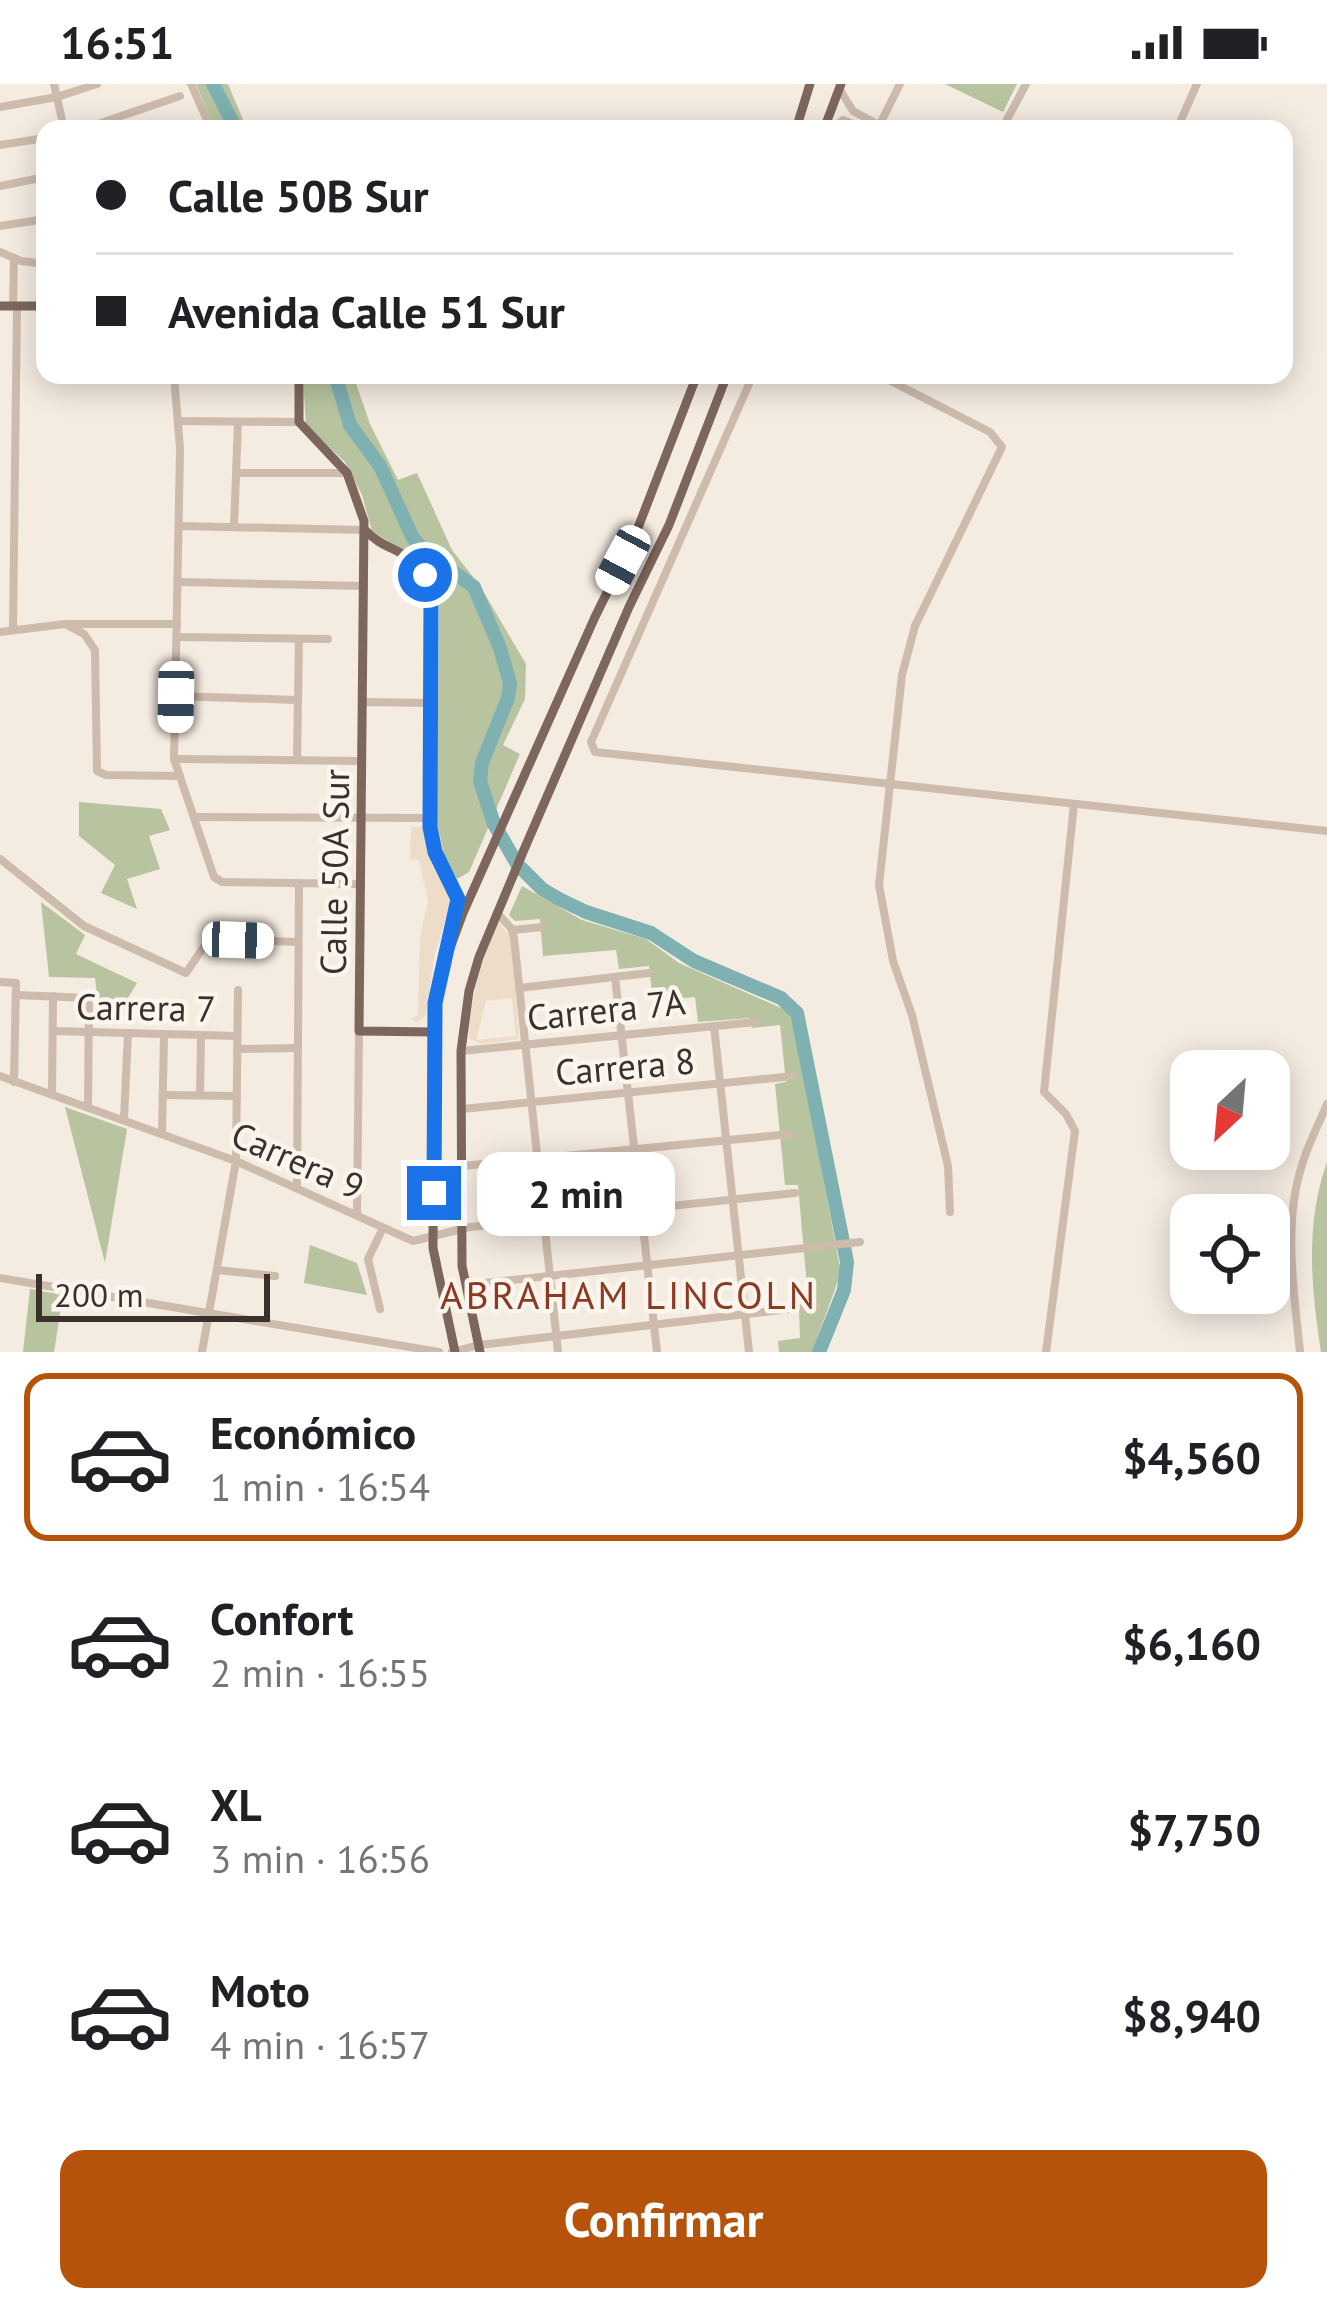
<!DOCTYPE html>
<html lang="es">
<head>
<meta charset="utf-8">
<style>
	:root { --surface:#fff; --page:#f6f6f6; --text:#202124; --muted:#757577; --line:#e0e0e0; --accent:#b45309 }
	body { margin:0; font-family:"PT Sans",sans-serif; background:var(--page); color:var(--text); height:100vh; display:flex; flex-direction:column; font-size:45px; white-space:nowrap }
	* { box-sizing:border-box; margin:0 }
	p { font-size:39px; color:var(--muted) }
	.icon { flex:none; width:66px; height:66px; fill:none; stroke:currentColor; stroke-width:2; stroke-linecap:round; stroke-linejoin:round }
	.map { position:relative; height:1268px; overflow:hidden }
	.drawer { display:flex; flex-direction:column; background:var(--surface); flex:1 }
	.drawer>* { flex:none }
	.guide { position:absolute; left:36px; top:36px; width:1257px; height:264px; border-radius:24px; box-shadow:0 6px 30px #0003; display:grid; align-content:center; height:264px; padding:0 60px; background:var(--surface) }
	.needle { width:78px; rotate:206deg }
	.buttons { position:absolute; left:1170px; top:966px; display:grid; gap:24px }
	.buttons a { display:grid; place-items:center; width:120px; height:120px; border-radius:24px; background:var(--surface); box-shadow:0 6px 30px #0003; font-size:60px }
	.scale { position:absolute; left:36px; bottom:30px; width:234px; box-sizing:border-box; padding-left:12px; border:6px solid #3b302b; border-top:0; font-size:33px; line-height:42px; white-space:nowrap; color:#3b302b; -webkit-text-stroke:9px #fbf5ee; paint-order:stroke }
	.end { position:absolute; width:54px; height:54px; margin:-27px; border:15px solid #1a73e8; background:#fff; box-shadow:0 0 0 6px #fff }
	.from { border-radius:50% }
	.bubble { position:absolute; height:84px; border-radius:24px; background:var(--surface); box-shadow:0 6px 30px #0003; font-size:39px; font-weight:600; line-height:84px; text-align:center }
	.car { position:absolute; width:36px; height:72px; margin:-36px -18px; border-radius:15px; box-shadow:0 0 9px 3px #0007; background:linear-gradient(#fff 24%,#345 0 40%,#fff 0 76%,#345 0 86%,#fff 0) }
	.guide b { display:flex; align-items:center; gap:42px; height:114px; font-size:45px }
	.guide b+b { border-top:3px solid var(--line) }
	.guide i { width:30px; height:30px; background:var(--text) }
	ul { padding:21px 0 0; list-style:none }
	li { display:flex; align-items:center; gap:36px; height:168px; margin:0 24px 18px; padding:0 36px; border:6px solid transparent; border-radius:24px }
	li div { flex:1 }
	li b { display:block; font-size:45px }
	li em { font-style:normal; font-weight:600 }
	li.current { border-color:var(--accent) }
	li>.icon { width:108px; height:108px; stroke-width:1.5 }
	.cta { display:flex; gap:24px; margin-top:auto; padding:24px 60px }
	.cta a { flex:1; height:138px; border-radius:24px; background:var(--accent); color:#fff; font-size:48px; font-weight:600; line-height:138px; text-align:center }
	.status { display:flex; justify-content:space-between; align-items:center; height:84px; padding:0 60px; background:var(--surface); direction:ltr }
	.status svg { height:33px; fill:currentColor }
	.map>svg:first-child { display:block }
</style>
</head>
<body>
<div class="status"><b>16:51</b><svg viewBox="0 0 49 12"><path d="M0 12V9h3v3zM5 12V6h3v6zM10 12V3h3v9zM15 12V0h3v12zM26 1h20v11H26zM47 4h2v5h-2z"/></svg></div>
<div class="map">
<svg width="1327" height="1268" viewBox="0 0 1327 1268">
	<rect width="100%" height="100%" fill="#f4ebe1"/>
	<!-- green -->
	<g fill="#b8c4a0">
		<polygon points="196,0 228,0 247,45 215,45"/>
		<polygon points="945,0 1017,0 1003,28"/>
		<path d="M303,291H353L370,340L398,396L417,389L452,466L480,502L526,580L525,615L503,661L520,670L469,788L457,795L444,771L437,738L439,514C429,469 403,469 372,447L362,411L345,378L306,342Z"/>
		<polygon points="79,718 161,725 170,746 149,752 160,785 127,795 137,825 101,809 115,781 79,752"/>
		<polygon points="522,802 582,836 646,855 679,879 788,927 795,946 841,1189 812,1268 779,1268 778,1257 800,1254 799,1226 809,1224 798,1101 785,1101 775,1000 786,998 780,941 752,944 750,934 698,938 695,913 653,917 649,882 619,885 616,866 543,872 540,835 515,837 509,831"/>
		<polygon points="41,818 85,851 76,870 137,899 126,917 147,928 145,932 99,929 95,894 49,893"/>
		<polygon points="65,1023 127,1045 105,1179"/>
		<path d="M1327,1078V1268H1321C1311,1205 1305,1139 1327,1078Z"/>
		<polygon points="310,1161 357,1179 367,1211 304,1199"/>
		<polygon points="30,1205 63,1211 54,1268 23,1268"/>
	</g>
	<!-- plaza -->
	<g fill="#ecdcc8" fill-rule="evenodd">
		<polygon points="411,743 425,743 428,764 451,816 434,873 426,931 417,938 411,935 418,931 420,852 428,817 419,776 410,775"/>
		<path d="M497,837L511,854L519,955L481,960L469,954L470,933L480,881ZM512,914L516,952L476,956L486,917Z"/>
	</g>
	<g fill="none" stroke-linecap="round" stroke-linejoin="round">
		<!-- river -->
		<g stroke="#7fb0b2" stroke-width="14">
			<polyline points="213,0 236,45"/>
			<polyline points="335,291 350,341 380,382 413,454 423,466 474,503 500,564 510,599 508,614 482,679 480,697 494,740 517,780 542,805 559,815 586,828 651,849 694,877 781,914 797,929 847,1178 844,1206 819,1268"/>
		</g>
		<!-- minor -->
		<g stroke="#cdbbac" stroke-width="8">
			<polyline points="54,0 64,45"/>
			<polyline points="191,0 211,45"/>
			<polyline points="840,6 853,27 886,45"/>
			<polyline points="0,23 57,13 97,0"/>
			<polyline points="879,42 900,0"/>
			<polyline points="83,45 180,12"/>
			<polyline points="831,45 843,36 865,45"/>
			<polyline points="1002,45 1026,0"/>
			<polyline points="1177,45 1197,0"/>
			<polyline points="0,61 45,54"/>
			<polyline points="0,102 45,93"/>
			<polyline points="0,142 45,135"/>
			<polyline points="0,168 21,177 45,180"/>
			<polyline points="13,222 14,174"/>
			<polyline points="174,291 180,365 174,675 214,793 222,798 361,800"/>
			<polyline points="753,291 591,658 595,668 1327,747"/>
			<polyline points="881,292 990,348 1002,363 915,542 902,591 879,801 893,877 912,931 948,1082 950,1128"/>
			<polyline points="179,337 299,338"/>
			<polyline points="236,389 347,389"/>
			<polyline points="179,442 365,446"/>
			<polyline points="234,443 238,338"/>
			<polyline points="178,498 364,502"/>
			<polyline points="65,540 84,550 95,566 97,687 106,691 180,692"/>
			<polyline points="13,544 17,222"/>
			<polyline points="0,548 65,540 177,540"/>
			<polyline points="177,553 328,555"/>
			<polyline points="176,612 298,616"/>
			<polyline points="363,618 430,619"/>
			<polyline points="174,675 362,677"/>
			<polyline points="297,676 299,555"/>
			<polyline points="194,733 429,734"/>
			<polyline points="0,775 84,842 186,889 209,855 298,858"/>
			<polyline points="497,829 511,844 514,854 558,1268"/>
			<polyline points="512,846 543,843"/>
			<polyline points="615,893 657,1268"/>
			<polyline points="0,898 16,899 14,998"/>
			<polyline points="519,904 649,889"/>
			<polyline points="16,911 89,914 88,1022"/>
			<polyline points="714,942 749,1268"/>
			<polyline points="53,947 237,952"/>
			<polyline points="237,965 298,964"/>
			<polyline points="461,967 756,938"/>
			<polyline points="0,992 236,1077 413,1157 470,1143 795,1109"/>
			<polyline points="52,1011 53,912"/>
			<polyline points="163,1011 237,1012"/>
			<polyline points="200,1011 201,951"/>
			<polyline points="462,1025 794,992"/>
			<polyline points="124,1035 128,949"/>
			<polyline points="162,1049 164,950"/>
			<polyline points="462,1082 791,1050"/>
			<polyline points="297,1102 299,799"/>
			<polyline points="357,1131 359,947"/>
			<polyline points="217,1186 275,1192"/>
			<polyline points="0,1194 439,1268"/>
			<polyline points="476,1200 860,1158"/>
			<polyline points="380,1225 368,1175 383,1144"/>
			<polyline points="202,1268 236,1077 238,906"/>
			<polyline points="452,1268 479,1261 816,1222"/>
			<polyline points="1046,1268 1075,1047 1066,1030 1044,1008 1074,720"/>
			<path d="M1300,1268C1294,1209 1283,1138 1302,1081C1308,1060 1319,1040 1327,1020"/>
		</g>
		<!-- major -->
		<g stroke="#7d675c" stroke-width="9">
			<polyline points="796,45 810,0"/>
			<polyline points="824,45 841,0"/>
			<polyline points="0,222 45,222"/>
			<polyline points="299,291 299,338 347,389 364,437 359,947 434,948"/>
			<path d="M365,446C387,470 413,463 429,500V734L435,768L458,813L452,844"/>
			<polyline points="455,1268 433,1164 434,959 439,894 463,829 595,533 634,454 697,291"/>
			<polyline points="480,1268 462,1182 461,967 469,907 479,873 523,768 629,523 669,441 727,291"/>
		</g>
	</g>
	<g fill="none" stroke-linecap="round" stroke-linejoin="round">
		<!-- route -->
		<polyline stroke="#1a73e8" stroke-width="15" points="425,491 431,515 430,743 435,768 458,815 435,919 434,1109"/>
	</g>
	<g text-anchor="middle" dominant-baseline="central" stroke-width="9" stroke-linejoin="round" paint-order="stroke">
		<!-- street labels -->
		<g font-size="36" fill="#3b302b" stroke="#fbf5ee">
			<text transform="translate(334 788) rotate(-89)">Calle 50A Sur</text>
			<text transform="translate(146 923) rotate(1)">Carrera 7</text>
			<text transform="translate(606 925) rotate(-6)">Carrera 7A</text>
			<text transform="translate(625 982) rotate(-5)">Carrera 8</text>
			<text transform="translate(298 1076) rotate(24)">Carrera 9</text>
		</g>
		<!-- neighbourhood labels -->
		<g font-size="39" letter-spacing="3" fill="#8c3b22" stroke="#fbf5ee">
			<text x="629" y="1210">ABRAHAM LINCOLN</text>
		</g>
	</g>
</svg>
<div class="buttons">
<a><svg class="needle" viewBox="-14 -14 28 28"><path d="M0-13l5 13h-10z" fill="#e53935"/><path d="M0 13l5-13h-10z" fill="#757577"/></svg></a>
<a><svg class="icon" aria-label="locate" viewBox="0 0 24 24"><circle cx="12" cy="12" r="6"/><path d="M12 2v4M12 18v4M2 12h4M18 12h4"/></svg></a>
</div>
<div class="scale">200 m</div>
<i class="end from" style="left:425px;top:491px"></i>
<i class="end" style="left:434px;top:1109px"></i>
<div class="bubble" style="left:477px;top:1068px;width:198px">2 min</div>
<i class="car" style="left:623px;top:476px;rotate:208deg"></i>
<i class="car" style="left:176px;top:613px;rotate:181deg"></i>
<i class="car" style="left:238px;top:856px;rotate:92deg"></i>
<div class="guide">
<b><i class="from"></i>Calle 50B Sur</b>
<b><i></i>Avenida Calle 51 Sur</b>
</div>
</div>
<section class="drawer">
<ul>
<li class="current"><svg class="icon" aria-label="car" viewBox="0 0 24 24"><path d="M5 17H2v-5l4-1 3-4h7l3 4 3 1v5h-3M9 17h6M6 11h13"/><circle cx="7" cy="17" r="2"/><circle cx="17" cy="17" r="2"/></svg><div><b>Económico</b><p>1 min · 16:54</p></div><em>$4,560</em></li>
<li><svg class="icon" aria-label="car" viewBox="0 0 24 24"><path d="M5 17H2v-5l4-1 3-4h7l3 4 3 1v5h-3M9 17h6M6 11h13"/><circle cx="7" cy="17" r="2"/><circle cx="17" cy="17" r="2"/></svg><div><b>Confort</b><p>2 min · 16:55</p></div><em>$6,160</em></li>
<li><svg class="icon" aria-label="car" viewBox="0 0 24 24"><path d="M5 17H2v-5l4-1 3-4h7l3 4 3 1v5h-3M9 17h6M6 11h13"/><circle cx="7" cy="17" r="2"/><circle cx="17" cy="17" r="2"/></svg><div><b>XL</b><p>3 min · 16:56</p></div><em>$7,750</em></li>
<li><svg class="icon" aria-label="car" viewBox="0 0 24 24"><path d="M5 17H2v-5l4-1 3-4h7l3 4 3 1v5h-3M9 17h6M6 11h13"/><circle cx="7" cy="17" r="2"/><circle cx="17" cy="17" r="2"/></svg><div><b>Moto</b><p>4 min · 16:57</p></div><em>$8,940</em></li>
</ul>
<div class="cta"><a>Confirmar</a></div>
</section>
</body>
</html>
